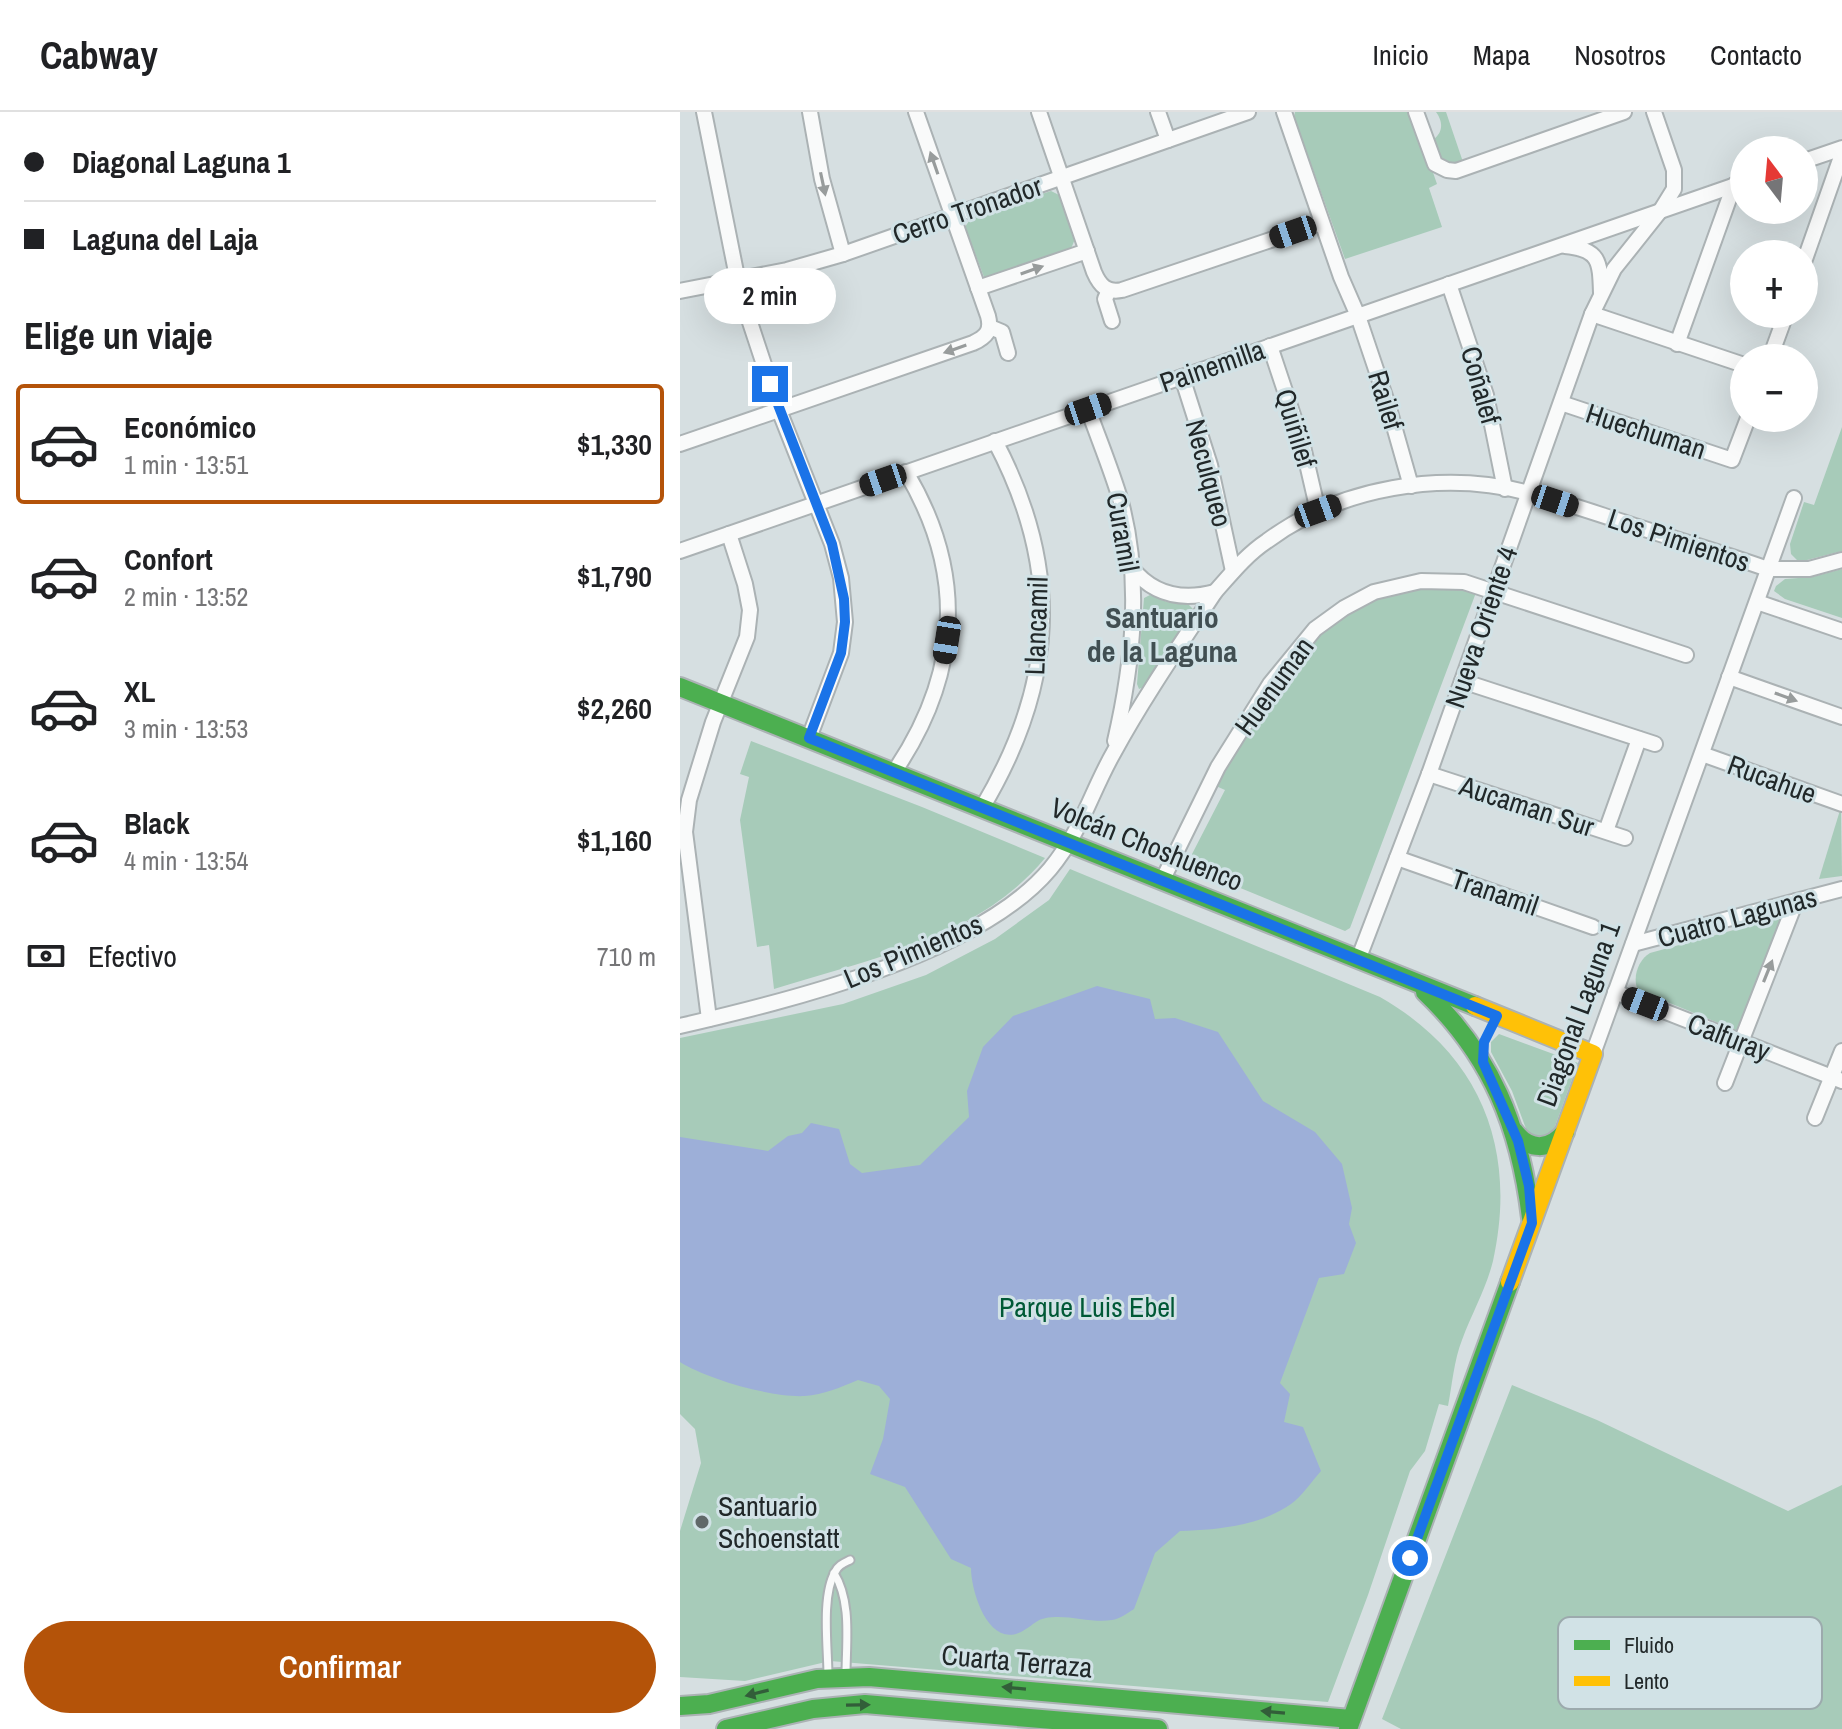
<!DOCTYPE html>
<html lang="es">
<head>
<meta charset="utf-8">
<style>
	:root { --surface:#fff; --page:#f2f2f2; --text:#202124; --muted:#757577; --line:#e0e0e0; --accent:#b45309 }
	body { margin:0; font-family:"Archivo Narrow",sans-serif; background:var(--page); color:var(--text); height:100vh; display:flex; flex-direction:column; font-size:30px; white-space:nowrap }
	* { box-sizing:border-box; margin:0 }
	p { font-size:26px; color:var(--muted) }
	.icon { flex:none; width:44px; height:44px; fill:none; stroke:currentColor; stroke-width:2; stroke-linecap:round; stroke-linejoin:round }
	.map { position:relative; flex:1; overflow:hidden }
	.drawer { display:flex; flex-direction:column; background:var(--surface); width:680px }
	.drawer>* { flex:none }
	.hud { display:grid; align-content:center; height:176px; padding:0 24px; background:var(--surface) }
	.needle { width:52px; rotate:344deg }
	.tools { position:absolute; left:1050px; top:24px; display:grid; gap:16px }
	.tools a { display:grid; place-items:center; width:88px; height:88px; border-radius:50%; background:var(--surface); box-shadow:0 8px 32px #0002; font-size:40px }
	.end { position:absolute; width:36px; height:36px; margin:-18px; border:10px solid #1a73e8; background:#fff; box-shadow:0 0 0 4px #fff }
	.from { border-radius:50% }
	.bubble { position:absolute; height:56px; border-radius:28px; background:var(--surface); box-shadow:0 8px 32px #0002; font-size:26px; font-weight:600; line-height:56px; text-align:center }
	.car { position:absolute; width:24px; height:48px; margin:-24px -12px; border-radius:10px; box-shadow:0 0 6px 2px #0007; background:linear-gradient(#222 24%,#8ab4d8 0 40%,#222 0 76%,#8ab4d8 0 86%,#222 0) }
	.hud b { display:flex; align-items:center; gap:28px; height:76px; font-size:30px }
	.hud b+b { border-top:2px solid var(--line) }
	.hud i { width:20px; height:20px; background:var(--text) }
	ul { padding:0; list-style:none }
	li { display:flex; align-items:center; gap:24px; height:120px; margin:0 16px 12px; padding:0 8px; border:4px solid transparent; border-radius:8px }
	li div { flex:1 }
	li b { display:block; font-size:30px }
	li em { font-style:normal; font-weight:600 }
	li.current { border-color:var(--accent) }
	li>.icon { width:72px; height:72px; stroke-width:1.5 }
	h2 { padding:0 24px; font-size:36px; line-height:96px }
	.pay { display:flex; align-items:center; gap:20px; height:88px; padding:0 24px; font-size:30px }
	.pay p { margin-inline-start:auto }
	.primary-button { display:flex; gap:16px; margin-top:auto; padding:16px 24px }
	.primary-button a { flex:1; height:92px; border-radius:48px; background:var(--accent); color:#fff; font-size:32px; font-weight:600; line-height:92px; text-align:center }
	header { display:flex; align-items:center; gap:48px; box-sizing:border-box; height:112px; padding:0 40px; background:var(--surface); border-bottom:2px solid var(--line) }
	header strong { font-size:38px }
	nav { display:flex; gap:44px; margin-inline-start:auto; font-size:28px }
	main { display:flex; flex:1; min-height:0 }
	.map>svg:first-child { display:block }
</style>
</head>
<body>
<header>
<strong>Cabway</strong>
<nav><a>Inicio</a><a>Mapa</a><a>Nosotros</a><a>Contacto</a></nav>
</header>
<main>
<section class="drawer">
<div class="hud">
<b><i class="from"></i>Diagonal Laguna 1</b>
<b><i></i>Laguna del Laja</b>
</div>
<h2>Elige un viaje</h2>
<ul>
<li class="current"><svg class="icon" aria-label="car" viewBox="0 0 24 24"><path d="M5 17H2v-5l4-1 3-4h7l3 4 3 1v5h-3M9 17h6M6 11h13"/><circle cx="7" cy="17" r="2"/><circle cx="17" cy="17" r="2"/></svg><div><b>Económico</b><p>1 min · 13:51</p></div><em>$1,330</em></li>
<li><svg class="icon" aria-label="car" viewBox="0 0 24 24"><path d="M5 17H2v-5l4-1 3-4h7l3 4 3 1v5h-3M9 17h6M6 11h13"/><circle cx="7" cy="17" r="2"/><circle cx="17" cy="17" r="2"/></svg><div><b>Confort</b><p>2 min · 13:52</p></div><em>$1,790</em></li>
<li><svg class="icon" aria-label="car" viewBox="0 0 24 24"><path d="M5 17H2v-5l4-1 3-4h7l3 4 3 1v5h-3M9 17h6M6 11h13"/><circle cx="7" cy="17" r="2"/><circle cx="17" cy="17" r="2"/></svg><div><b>XL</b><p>3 min · 13:53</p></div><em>$2,260</em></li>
<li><svg class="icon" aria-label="car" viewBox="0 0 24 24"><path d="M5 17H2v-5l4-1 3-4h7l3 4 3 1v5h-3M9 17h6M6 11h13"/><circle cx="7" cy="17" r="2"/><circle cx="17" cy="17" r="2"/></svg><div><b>Black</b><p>4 min · 13:54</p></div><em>$1,160</em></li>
</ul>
<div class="pay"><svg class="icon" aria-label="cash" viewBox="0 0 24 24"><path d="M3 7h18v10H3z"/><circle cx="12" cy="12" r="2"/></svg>Efectivo<p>710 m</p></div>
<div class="primary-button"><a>Confirmar</a></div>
</section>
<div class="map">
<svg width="1162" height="1617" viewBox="0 0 1162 1617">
	<rect width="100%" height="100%" fill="#d6dfe1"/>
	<!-- green -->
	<g fill="#a7cbb9">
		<polygon points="615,0 732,0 757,72 749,76 762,115 665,147 614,5"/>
		<path d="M756,0H766L783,50L763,53L751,29C763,22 764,11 756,0Z"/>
		<polygon points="371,79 381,84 395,127 390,139 309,167 304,165 285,115 291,106"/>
		<polygon points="1162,315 1162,439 1127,448 1117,448 1111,442 1110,432 1124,390 1134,393"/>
		<polygon points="1162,457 1162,506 1105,487 1094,479 1096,474 1105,467 1132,465"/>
		<path d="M763,474L797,478L670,816L665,819L519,759L511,744L545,678L536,674C571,609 621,518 691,488C714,478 738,476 763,474Z"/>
		<polygon points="470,483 487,490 508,492 513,497 512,502 464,575 459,577 457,572 464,486"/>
		<path d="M71,629L242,695L365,746C298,827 189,847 94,877L89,833L77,835L60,708L69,665L60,662Z"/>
		<polygon points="1161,695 1162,764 1139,767"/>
		<path d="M390,757L700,885C800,942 838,1036 813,1149C806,1177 792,1201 782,1228C774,1248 772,1273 768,1294L759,1292L745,1339L730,1359L688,1483L648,1590L150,1549L65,1569L0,1565V1419L21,1351L15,1317L0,1302V926L163,892L246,863L315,827L369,788Z"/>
		<path d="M1105,804L1058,919L958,878C952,866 958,848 970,841Z"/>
		<polygon points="819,922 898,951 874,1017 863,1028 848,1022 832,979 811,940 811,930"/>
		<polygon points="832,1273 917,1308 1108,1399 1162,1373 1162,1617 721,1617 702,1607"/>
	</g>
	<!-- water -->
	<path fill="#9dafd8" d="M417,874L470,887L475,907L495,906L538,920L583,989L635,1020L662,1052L672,1096L669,1112L676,1131L664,1162L639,1166L600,1271L610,1282L604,1310L623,1315L641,1359C632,1369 622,1384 611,1392C580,1414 536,1418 500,1419L475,1441L454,1497C448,1501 439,1507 432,1508C414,1511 393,1504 375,1505C355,1506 356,1512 341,1520C308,1536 291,1479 291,1456L271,1447L225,1375L190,1362L203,1327L210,1287L199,1274L178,1268C161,1275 143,1283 125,1284C92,1286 27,1267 0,1250V1025L88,1039L108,1024L122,1021L131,1011L159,1017L170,1052L182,1061L240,1053L289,1005L287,979L303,935L333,904Z"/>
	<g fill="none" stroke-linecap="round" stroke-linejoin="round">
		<defs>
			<g id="lane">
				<path d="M154,1461C172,1490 166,1530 166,1563"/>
				<path d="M148,1564C148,1536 141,1484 155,1460C158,1453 164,1451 170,1448"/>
			</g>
			<g id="street">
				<polyline points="24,0 60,180 99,298 152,432 161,466 165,510 161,541 129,626"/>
				<polyline points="130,0 142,67 163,142"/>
				<path d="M359,0L414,160C420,174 427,181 442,178L641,111"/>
				<polyline points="478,0 488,28"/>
				<polyline points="604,0 661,165 678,204 708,293 731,374"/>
				<polyline points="736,0 755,52 767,58 776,59 944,0"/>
				<polyline points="1124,49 1162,36"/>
				<path d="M885,134C920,137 920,150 921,181"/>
				<polyline points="1124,150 1162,42"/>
				<polyline points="769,172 806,283 825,377"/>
				<polyline points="298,176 407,139"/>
				<polyline points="429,178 425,187 432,209"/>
				<polyline points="0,179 107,158 163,142 568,0"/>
				<polyline points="912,202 1064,253"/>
				<polyline points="310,215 322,220 328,241"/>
				<polyline points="997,232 1054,73"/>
				<polyline points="590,234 622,330 638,399"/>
				<polyline points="1090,246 1106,202"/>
				<polyline points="502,265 530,353 553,459"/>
				<polyline points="881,291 1052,348 1068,306"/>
				<path d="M408,297C419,328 432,359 441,390C462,469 453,551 435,629"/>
				<path d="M0,332L293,231C306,225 312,219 308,204L236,0"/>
				<polyline points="0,439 1064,70"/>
				<path d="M451,455C473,483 502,489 535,480"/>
				<polyline points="1077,490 1162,519"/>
				<polyline points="1049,565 1162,605"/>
				<polyline points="782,569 975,632"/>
				<polyline points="1022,642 1162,692"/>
				<path d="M214,660C280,563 287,462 226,360"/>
				<polyline points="749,662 945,726"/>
				<path d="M302,696C376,572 383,458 315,329"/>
				<polyline points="926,719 959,627"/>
				<polyline points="717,746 913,815"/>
				<polyline points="482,769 538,655 590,572 635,517 664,496 694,480 741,469 784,470 1006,543"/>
				<polyline points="953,832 1162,777"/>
				<polyline points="678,848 749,662 912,202 934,157 981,98 994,77 994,58 974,0"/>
				<polyline points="935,880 1162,969"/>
				<polyline points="29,907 5,720 9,688 33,610 67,525 70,498 65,472 49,422"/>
				<path d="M0,914C108,889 298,843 370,757C403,717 410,682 434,640C464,585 500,533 535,480C551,462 566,443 587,429C660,375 762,358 849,381C881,389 912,400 943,410C991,426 1040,440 1088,457H1129L1162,448"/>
				<polyline points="913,942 1114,386"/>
				<polyline points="1045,971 1116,789"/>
				<polyline points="1135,1006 1162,939"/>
			</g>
			<g id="fast">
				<polyline points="0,575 795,894"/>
				<path d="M745,880C812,944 840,1015 851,1106"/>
				<path d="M834,1019C849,1039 869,1039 885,1020"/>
				<polyline points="0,1594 29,1592 137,1567 189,1565 671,1607"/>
				<polyline points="46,1617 133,1597 185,1592 478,1617"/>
				<polyline points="668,1617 830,1170"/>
			</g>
			<polyline id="slow" points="795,894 913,942 830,1170"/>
		</defs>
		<!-- lane casing -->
		<use href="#lane" stroke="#abb2b4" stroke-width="11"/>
		<!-- street casing -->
		<use href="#street" stroke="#abb2b4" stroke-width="18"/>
		<!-- fast casing -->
		<use href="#fast" stroke="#abb2b4" stroke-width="22"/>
		<!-- slow casing -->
		<use href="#slow" stroke="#abb2b4" stroke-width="22"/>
		<!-- lane -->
		<use href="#lane" stroke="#f9fafa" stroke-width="7"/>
		<!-- street -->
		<use href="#street" stroke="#f9fafa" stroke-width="14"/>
		<!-- fast -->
		<use href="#fast" stroke="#4caf50" stroke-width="18"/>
		<!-- slow -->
		<use href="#slow" stroke="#ffc107" stroke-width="18"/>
	</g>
	<!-- one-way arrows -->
	<defs><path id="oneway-solid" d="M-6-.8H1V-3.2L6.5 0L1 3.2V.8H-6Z" transform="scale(2)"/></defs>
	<g fill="#989c9c">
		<use href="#oneway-solid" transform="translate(254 51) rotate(-109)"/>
		<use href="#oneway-solid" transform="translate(143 72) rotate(78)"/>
		<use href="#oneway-solid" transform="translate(352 158) rotate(-19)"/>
		<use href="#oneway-solid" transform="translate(275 237) rotate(161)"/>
		<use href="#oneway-solid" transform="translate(1106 585) rotate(20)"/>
		<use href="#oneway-solid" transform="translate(1088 859) rotate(-68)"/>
	</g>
	<g fill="#325e39">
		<use href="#oneway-solid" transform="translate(334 1576) rotate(-175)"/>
		<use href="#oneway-solid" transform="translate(77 1581) rotate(166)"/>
		<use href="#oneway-solid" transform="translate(178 1593) rotate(-1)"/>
		<use href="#oneway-solid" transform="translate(593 1600) rotate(-175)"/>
	</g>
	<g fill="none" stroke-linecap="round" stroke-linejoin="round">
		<!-- route -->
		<polyline stroke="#1a73e8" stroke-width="10" points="90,272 152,432 164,487 165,510 161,541 129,626 817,904 804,930 803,950 838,1029 849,1074 852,1111 730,1446"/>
	</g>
	<!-- markers -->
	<circle fill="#606869" stroke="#d1e2e6" stroke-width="3" cx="22" cy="1410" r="8"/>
	<g text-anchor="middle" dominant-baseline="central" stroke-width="6" stroke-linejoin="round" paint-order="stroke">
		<!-- street labels -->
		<g font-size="28" fill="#212829" stroke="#d1e2e6">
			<text transform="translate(287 98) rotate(-19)">Cerro Tronador</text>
			<text transform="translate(532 254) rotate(-19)">Painemilla</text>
			<text transform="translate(801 273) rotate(74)">Coñalef</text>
			<text transform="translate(706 288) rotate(73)">Railef</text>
			<text transform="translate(616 316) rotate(73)">Quiñilef</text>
			<text transform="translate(966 319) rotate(18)">Huechuman</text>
			<text transform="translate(529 361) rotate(75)">Neculqueo</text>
			<text transform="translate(443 420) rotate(80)">Curamil</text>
			<text transform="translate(999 428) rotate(18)">Los Pimientos</text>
			<text transform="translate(356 514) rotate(-88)">Llancamil</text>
			<text transform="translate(801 515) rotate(-71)">Nueva Oriente 4</text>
			<text transform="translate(594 574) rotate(-54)">Huenuman</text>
			<text transform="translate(1092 667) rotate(20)">Rucahue</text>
			<text transform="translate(847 694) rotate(18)">Aucaman Sur</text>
			<text transform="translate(467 732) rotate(22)">Volcán Choshuenco</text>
			<text transform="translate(815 780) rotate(19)">Tranamil</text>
			<text transform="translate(1057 805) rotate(-15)">Cuatro Lagunas</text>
			<text transform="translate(233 839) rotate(-23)">Los Pimientos</text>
			<text transform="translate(898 902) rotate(-70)">Diagonal Laguna 1</text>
			<text transform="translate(1049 925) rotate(21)">Calfuray</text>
			<text transform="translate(337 1549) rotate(5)">Cuarta Terraza</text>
		</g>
		<!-- park labels -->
		<g font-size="28" fill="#005936" stroke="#d1e2e6">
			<text x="407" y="1195">Parque Luis Ebel</text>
		</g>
		<!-- poi labels -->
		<g font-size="28" fill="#212829" stroke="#d1e2e6" text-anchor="start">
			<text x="38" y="1394">Santuario<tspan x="38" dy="32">Schoenstatt</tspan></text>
		</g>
		<!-- neighbourhood labels -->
		<g font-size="30" font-weight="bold" fill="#414f52" stroke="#d1e2e6">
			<text x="482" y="505">Santuario<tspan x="482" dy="34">de la Laguna</tspan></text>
		</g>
	</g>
	<!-- legend -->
	<rect x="878" y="1505" width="264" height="92" rx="12" fill="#d1e2e6" stroke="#9caaad" stroke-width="2"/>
	<rect x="894" y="1528" width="36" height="10" fill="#4caf50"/>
	<rect x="894" y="1564" width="36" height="10" fill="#ffc107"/>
	<g font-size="22" fill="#212829">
		<text x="944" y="1541">Fluido</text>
		<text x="944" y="1577">Lento</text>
	</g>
</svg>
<div class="tools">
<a><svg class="needle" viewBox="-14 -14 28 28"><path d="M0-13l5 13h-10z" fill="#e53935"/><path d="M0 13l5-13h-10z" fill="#757577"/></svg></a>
<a>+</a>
<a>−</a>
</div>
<i class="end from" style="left:730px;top:1446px"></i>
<i class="end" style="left:90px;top:272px"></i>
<div class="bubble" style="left:24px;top:156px;width:132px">2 min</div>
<i class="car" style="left:613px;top:120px;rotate:251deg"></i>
<i class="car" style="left:408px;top:297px;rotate:71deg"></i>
<i class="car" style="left:203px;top:368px;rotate:251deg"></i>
<i class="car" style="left:875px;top:389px;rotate:108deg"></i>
<i class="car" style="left:638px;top:399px;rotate:70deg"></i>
<i class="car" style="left:267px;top:528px;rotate:189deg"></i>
<i class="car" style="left:965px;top:892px;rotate:291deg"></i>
</div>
</main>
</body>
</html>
